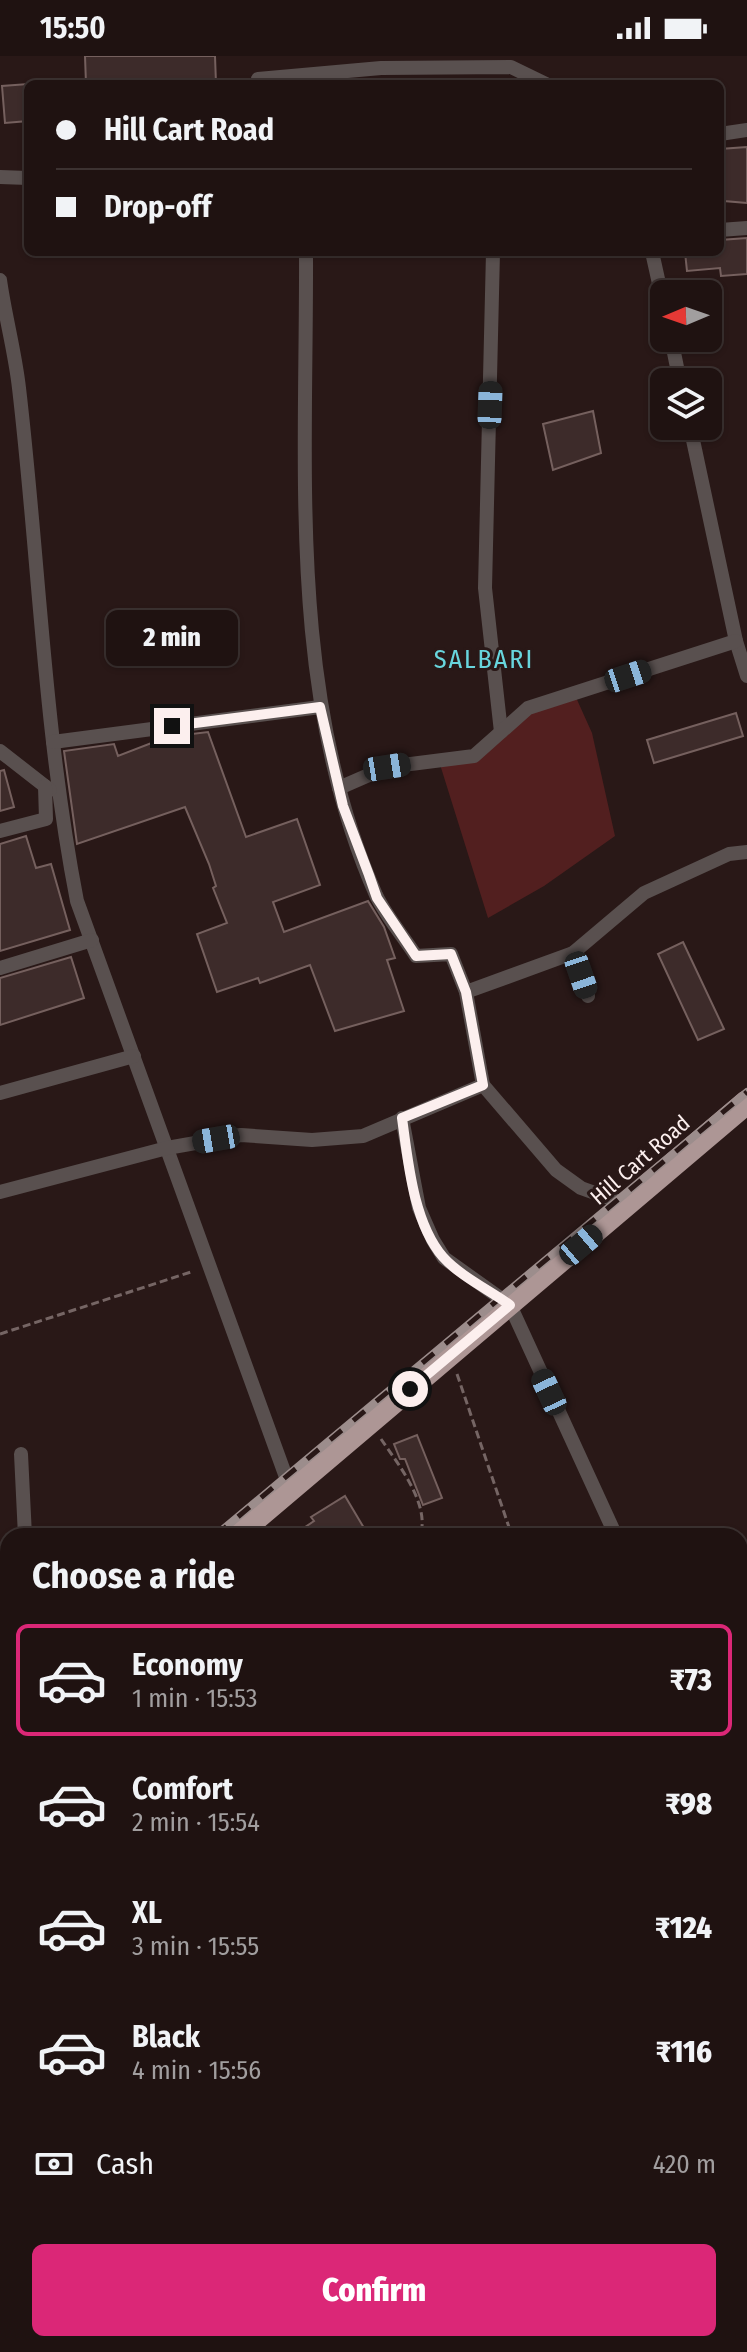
<!DOCTYPE html>
<html lang="en">
<head>
<meta charset="utf-8">
<style>
	:root { --surface:#1f1211; --page:#2c201f; --text:#f1f3f6; --muted:#a19e9f; --line:#3c3231; --accent:#db2777 }
	body { margin:0; font-family:"Fira Sans Condensed",sans-serif; background:var(--page); color:var(--text); height:100vh; display:flex; flex-direction:column; font-size:30px; white-space:nowrap }
	* { box-sizing:border-box; margin:0 }
	p { font-size:26px; color:var(--muted) }
	.icon { flex:none; width:44px; height:44px; fill:none; stroke:currentColor; stroke-width:2; stroke-linecap:round; stroke-linejoin:round }
	.map { position:relative; flex:1; overflow:hidden }
	.sheet { position:absolute; left:0px; top:1472px; width:748px; height:824px; display:flex; flex-direction:column; background:var(--surface); border-radius:24px 24px 0 0; box-shadow:0 2px 6px #0004,0 0 0 2px var(--line) }
	.sheet>* { flex:none }
	.top-card { position:absolute; left:24px; top:24px; width:700px; height:176px; border-radius:12px; box-shadow:0 2px 6px #0004,0 0 0 2px var(--line); display:grid; align-content:center; height:176px; padding:0 32px; background:var(--surface) }
	.needle { width:52px; rotate:268deg }
	.tools { position:absolute; left:650px; top:224px; display:grid; gap:16px }
	.tools a { display:grid; place-items:center; width:72px; height:72px; border-radius:12px; background:var(--surface); box-shadow:0 2px 6px #0004,0 0 0 2px var(--line); font-size:40px }
	.end { position:absolute; width:36px; height:36px; margin:-18px; border:10px solid #fcefee; background:#111; box-shadow:0 0 0 4px #111 }
	.from { border-radius:50% }
	.bubble { position:absolute; height:56px; border-radius:12px; background:var(--surface); box-shadow:0 2px 6px #0004,0 0 0 2px var(--line); font-size:26px; font-weight:800; line-height:56px; text-align:center }
	.car { position:absolute; width:24px; height:48px; margin:-24px -12px; border-radius:10px; box-shadow:0 0 6px 2px #0007; background:linear-gradient(#222 24%,#8ab4d8 0 40%,#222 0 76%,#8ab4d8 0 86%,#222 0) }
	.top-card b { display:flex; align-items:center; gap:28px; height:76px; font-size:30px }
	.top-card b+b { border-top:2px solid var(--line) }
	.top-card i { width:20px; height:20px; background:var(--text) }
	ul { padding:0; list-style:none }
	li { display:flex; align-items:center; gap:24px; height:112px; margin:0 16px 12px; padding:0 16px; border:4px solid transparent; border-radius:12px }
	li div { flex:1 }
	li b { display:block; font-size:30px }
	li em { font-style:normal; font-weight:800 }
	li.on { border-color:var(--accent) }
	li>.icon { width:72px; height:72px; stroke-width:1.5 }
	h2 { padding:0 32px; font-size:36px; line-height:96px }
	.pay { display:flex; align-items:center; gap:20px; height:88px; padding:0 32px; font-size:30px }
	.pay p { margin-inline-start:auto }
	.action { display:flex; gap:16px; margin-top:auto; padding:16px 32px }
	.action a { flex:1; height:92px; border-radius:12px; background:var(--accent); color:#fff; font-size:32px; font-weight:800; line-height:92px; text-align:center }
	.status { display:flex; justify-content:space-between; align-items:center; height:56px; padding:0 40px; background:var(--surface); direction:ltr }
	.status svg { height:22px; fill:currentColor }
	.map>svg:first-child { display:block }
</style>
</head>
<body>
<div class="status"><b>15:50</b><svg viewBox="0 0 49 12"><path d="M0 12V9h3v3zM5 12V6h3v6zM10 12V3h3v9zM15 12V0h3v12zM26 1h20v11H26zM47 4h2v5h-2z"/></svg></div>
<div class="map">
<svg width="747" height="2296" viewBox="0 0 747 2296">
	<rect width="100%" height="100%" fill="#291817"/>
	<!-- green -->
	<polygon fill="#521f1f" points="574,637 592,677 615,780 544,830 488,862 438,702 474,699 528,652"/>
	<!-- building -->
	<g fill="#3d2b2a" stroke="#75605e" stroke-width="2">
		<polygon points="85,0 215,0 216,28 86,28"/>
		<polygon points="28,28 28,65 5,67 2,30"/>
		<polygon points="747,91 747,147 724,145 720,93"/>
		<polygon points="747,182 747,218 721,220 720,212 687,215 685,196 720,196 720,184"/>
		<polygon points="593,355 601,397 553,414 543,368"/>
		<polygon points="736,657 743,680 654,707 647,684"/>
		<polygon points="208,676 246,781 297,763 320,829 273,846 284,876 368,845 384,871 395,902 387,904 404,955 335,975 310,909 260,927 258,922 217,936 197,878 227,867 213,832 216,830 209,808 185,751 77,788 64,695 114,688 118,700 167,681"/>
		<polygon points="4,714 14,751 0,755 0,715"/>
		<polygon points="26,780 36,812 51,808 70,874 0,895 0,788"/>
		<polygon points="683,886 724,973 698,984 658,898"/>
		<polygon points="71,901 84,942 0,969 0,922"/>
		<polygon points="417,1379 442,1442 423,1449 405,1403 400,1403 394,1388"/>
		<polygon points="345,1440 364,1472 350,1480 336,1480 332,1474 323,1480 292,1480 314,1465 311,1461"/>
	</g>
	<g fill="none" stroke-linecap="round" stroke-linejoin="round">
		<!-- path -->
		<g stroke="#756564" stroke-width="3" stroke-dasharray="8 4" stroke-linecap="butt">
			<polyline points="0,1278 194,1215"/>
			<polyline points="457,1318 512,1480"/>
			<path d="M381,1383C398,1408 431,1449 420,1480"/>
			<polyline points="246,2288 247,2296"/>
			<polyline points="362,2288 364,2296"/>
			<polyline points="593,2288 593,2296"/>
		</g>
		<!-- street -->
		<g stroke="#59504f" stroke-width="14">
			<polyline points="258,23 381,12 511,11 546,28"/>
			<polyline points="720,78 747,74"/>
			<polyline points="0,121 28,122"/>
			<polyline points="720,174 747,172"/>
			<path d="M306,196C307,411 287,637 376,839C386,860 403,880 416,900L451,898L466,936L573,897L588,940"/>
			<polyline points="493,196 485,532 501,676"/>
			<polyline points="652,196 664,250"/>
			<path d="M0,224C5,260 15,296 19,332C39,503 44,676 77,845L286,1421L294,1430"/>
			<polyline points="671,282 680,326"/>
			<polyline points="690,370 736,585 747,620"/>
			<polyline points="53,686 320,651"/>
			<polyline points="0,695 50,734"/>
			<polyline points="339,732 387,711 474,700 528,652 736,585"/>
			<polyline points="0,775 46,763 45,730"/>
			<polyline points="573,897 644,837 729,798 747,796"/>
			<polyline points="0,912 92,884"/>
			<polyline points="466,936 483,1029"/>
			<polyline points="0,1037 134,1000"/>
			<polyline points="402,1062 419,1152 433,1184 444,1202 510,1249 616,1480"/>
			<polyline points="0,1136 167,1092 241,1079 312,1084 363,1080 483,1029 556,1114 581,1132 628,1149"/>
			<polyline points="21,1398 25,1480"/>
			<polyline points="740,1609 747,1608"/>
			<polyline points="0,1893 8,1944"/>
			<polyline points="129,2288 129,2296"/>
			<polyline points="475,2288 477,2296"/>
		</g>
		<!-- highway -->
		<g stroke="#ad9695" stroke-width="24">
			<polyline points="235,1480 747,1046"/>
			<polyline points="0,1680 8,1673"/>
		</g>
		<defs>
			<g id="rail">
				<polyline points="215,1480 747,1036"/>
				<polyline points="0,1662 8,1655"/>
			</g>
		</defs>
		<!-- rail casing -->
		<use href="#rail" stroke="#9c8d8c" stroke-width="8"/>
		<!-- rail -->
		<use href="#rail" stroke="#291817" stroke-width="5" stroke-dasharray="15" stroke-linecap="butt"/>
	</g>
	<g fill="none" stroke-linecap="round" stroke-linejoin="round">
		<!-- route -->
		<path stroke="#fcefee" stroke-width="10" d="M172,670L320,651L343,750L369,819L377,842L416,900L451,898L466,936L483,1029L402,1062C408,1105 413,1166 443,1201C460,1220 489,1234 510,1249L410,1333"/>
	</g>
	<g text-anchor="middle" dominant-baseline="central" stroke-width="6" stroke-linejoin="round" paint-order="stroke">
		<!-- street labels -->
		<g font-size="22" fill="#fcefee" stroke="#291817">
			<text transform="translate(640 1104) rotate(-41)">Hill Cart Road</text>
		</g>
		<!-- quarter labels -->
		<g font-size="26" letter-spacing="2" fill="#68d5dd" stroke="#291817">
			<text x="484" y="603">SALBARI</text>
		</g>
	</g>
</svg>
<div class="tools">
<a><svg class="needle" viewBox="-14 -14 28 28"><path d="M0-13l5 13h-10z" fill="#e53935"/><path d="M0 13l5-13h-10z" fill="#a19e9f"/></svg></a>
<a><svg class="icon" aria-label="layers" viewBox="0 0 24 24"><path d="M12 4l9 5-9 5-9-5zM3 14l9 5 9-5"/></svg></a>
</div>
<i class="end from" style="left:410px;top:1333px"></i>
<i class="end" style="left:172px;top:670px"></i>
<div class="bubble" style="left:106px;top:554px;width:132px">2 min</div>
<i class="car" style="left:490px;top:349px;rotate:2deg"></i>
<i class="car" style="left:628px;top:620px;rotate:72deg"></i>
<i class="car" style="left:387px;top:711px;rotate:81deg"></i>
<i class="car" style="left:581px;top:919px;rotate:161deg"></i>
<i class="car" style="left:216px;top:1083px;rotate:260deg"></i>
<i class="car" style="left:581px;top:1189px;rotate:50deg"></i>
<i class="car" style="left:549px;top:1336px;rotate:335deg"></i>
<div class="top-card">
<b><i class="from"></i>Hill Cart Road</b>
<b><i></i>Drop-off</b>
</div>
<section class="sheet">
<h2>Choose a ride</h2>
<ul>
<li class="on"><svg class="icon" aria-label="car" viewBox="0 0 24 24"><path d="M5 17H2v-5l4-1 3-4h7l3 4 3 1v5h-3M9 17h6M6 11h13"/><circle cx="7" cy="17" r="2"/><circle cx="17" cy="17" r="2"/></svg><div><b>Economy</b><p>1 min · 15:53</p></div><em>₹73</em></li>
<li><svg class="icon" aria-label="car" viewBox="0 0 24 24"><path d="M5 17H2v-5l4-1 3-4h7l3 4 3 1v5h-3M9 17h6M6 11h13"/><circle cx="7" cy="17" r="2"/><circle cx="17" cy="17" r="2"/></svg><div><b>Comfort</b><p>2 min · 15:54</p></div><em>₹98</em></li>
<li><svg class="icon" aria-label="car" viewBox="0 0 24 24"><path d="M5 17H2v-5l4-1 3-4h7l3 4 3 1v5h-3M9 17h6M6 11h13"/><circle cx="7" cy="17" r="2"/><circle cx="17" cy="17" r="2"/></svg><div><b>XL</b><p>3 min · 15:55</p></div><em>₹124</em></li>
<li><svg class="icon" aria-label="car" viewBox="0 0 24 24"><path d="M5 17H2v-5l4-1 3-4h7l3 4 3 1v5h-3M9 17h6M6 11h13"/><circle cx="7" cy="17" r="2"/><circle cx="17" cy="17" r="2"/></svg><div><b>Black</b><p>4 min · 15:56</p></div><em>₹116</em></li>
</ul>
<div class="pay"><svg class="icon" aria-label="cash" viewBox="0 0 24 24"><path d="M3 7h18v10H3z"/><circle cx="12" cy="12" r="2"/></svg>Cash<p>420 m</p></div>
<div class="action"><a>Confirm</a></div>
</section>
</div>
</body>
</html>
